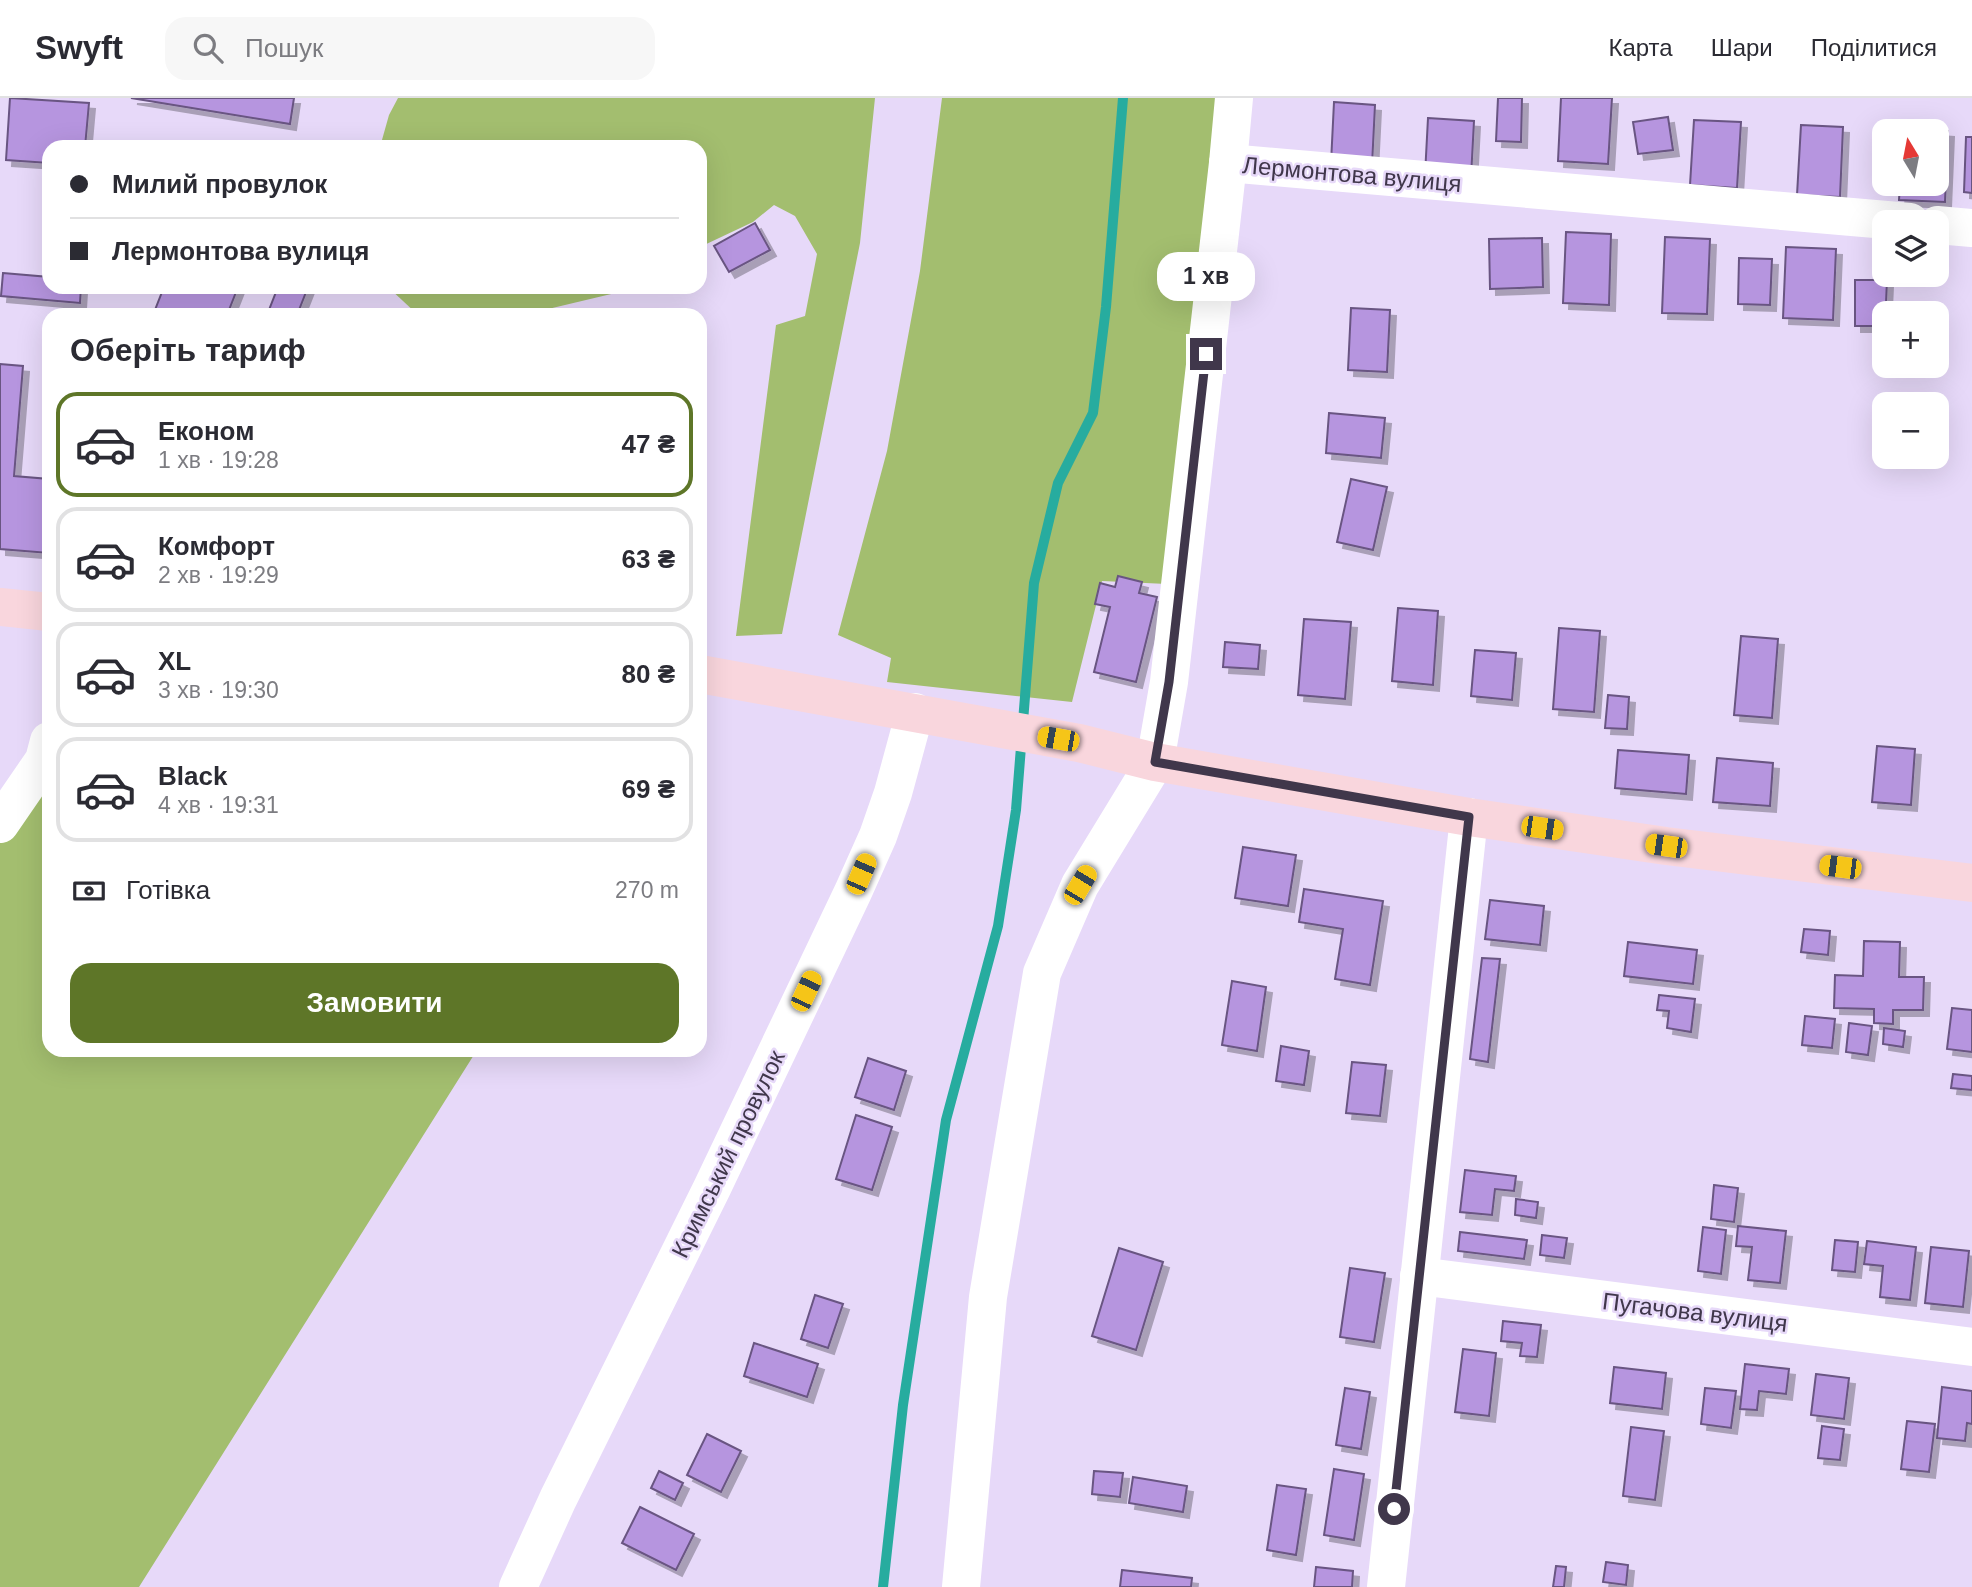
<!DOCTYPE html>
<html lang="uk">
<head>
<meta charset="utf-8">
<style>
	:root { --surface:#fff; --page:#f7f7f7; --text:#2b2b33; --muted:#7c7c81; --line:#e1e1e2; --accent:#5e7628 }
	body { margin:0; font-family:Helvetica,sans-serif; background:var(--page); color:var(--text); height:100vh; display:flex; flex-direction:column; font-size:26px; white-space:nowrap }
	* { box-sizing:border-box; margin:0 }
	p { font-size:23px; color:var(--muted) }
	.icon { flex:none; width:38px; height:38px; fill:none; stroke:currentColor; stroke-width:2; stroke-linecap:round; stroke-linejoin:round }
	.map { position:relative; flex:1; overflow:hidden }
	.panel { position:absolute; left:42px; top:210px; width:665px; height:749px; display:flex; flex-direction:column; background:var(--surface); border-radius:21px; box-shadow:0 7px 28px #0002 }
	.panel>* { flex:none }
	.banner { position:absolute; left:42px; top:42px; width:665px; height:154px; border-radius:21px; box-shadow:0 7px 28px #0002; display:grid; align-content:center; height:154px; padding:0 28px; background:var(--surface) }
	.needle { width:46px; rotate:350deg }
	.tools { position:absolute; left:1872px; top:21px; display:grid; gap:14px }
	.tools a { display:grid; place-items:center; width:77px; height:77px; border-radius:14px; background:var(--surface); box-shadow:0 7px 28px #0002; font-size:35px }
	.end { position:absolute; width:32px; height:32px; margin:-16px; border:9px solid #40374b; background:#fff; box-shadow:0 0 0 4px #fff }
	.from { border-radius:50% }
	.bubble { position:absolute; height:49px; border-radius:21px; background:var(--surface); box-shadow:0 7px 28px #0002; font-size:23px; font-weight:700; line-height:49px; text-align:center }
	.car { position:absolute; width:21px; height:42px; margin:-21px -10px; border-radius:9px; box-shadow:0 0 5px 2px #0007; background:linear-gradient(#f5c518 24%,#345 0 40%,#f5c518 0 76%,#345 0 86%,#f5c518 0) }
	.banner b { display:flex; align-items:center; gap:24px; height:66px; font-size:26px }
	.banner b+b { border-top:2px solid var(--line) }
	.banner i { width:18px; height:18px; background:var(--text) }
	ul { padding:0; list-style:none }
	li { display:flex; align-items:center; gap:21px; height:105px; margin:0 14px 10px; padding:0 14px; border:4px solid var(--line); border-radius:21px }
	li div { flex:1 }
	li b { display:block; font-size:26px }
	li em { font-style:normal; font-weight:700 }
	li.current { border-color:var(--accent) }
	li>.icon { width:63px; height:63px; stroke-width:1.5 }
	h2 { padding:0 28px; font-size:32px; line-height:84px }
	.pay { display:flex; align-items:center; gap:18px; height:77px; padding:0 28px; font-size:26px }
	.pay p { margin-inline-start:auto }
	.cta { display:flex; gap:14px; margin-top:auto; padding:14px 28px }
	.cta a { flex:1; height:80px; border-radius:21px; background:var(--accent); color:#fff; font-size:28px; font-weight:700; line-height:80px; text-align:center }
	header { display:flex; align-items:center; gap:42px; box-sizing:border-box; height:98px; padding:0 35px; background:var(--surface); border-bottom:2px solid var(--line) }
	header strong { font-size:33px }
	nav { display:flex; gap:38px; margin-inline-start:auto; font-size:24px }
	.search { width:490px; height:63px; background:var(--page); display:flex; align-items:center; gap:18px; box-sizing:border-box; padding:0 24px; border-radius:21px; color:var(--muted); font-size:26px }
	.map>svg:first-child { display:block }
</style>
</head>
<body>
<header>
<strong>Swyft</strong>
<div class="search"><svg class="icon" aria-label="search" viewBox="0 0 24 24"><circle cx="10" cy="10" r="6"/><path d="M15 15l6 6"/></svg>Пошук</div>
<nav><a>Карта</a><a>Шари</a><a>Поділитися</a></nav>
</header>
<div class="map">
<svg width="1972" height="1489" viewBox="0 0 1972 1489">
	<defs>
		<filter id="shadow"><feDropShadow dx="6" dy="6" stdDeviation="0" flood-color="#0004"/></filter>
	</defs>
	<rect width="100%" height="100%" fill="#e7d9f9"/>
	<!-- green -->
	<g fill="#a3be6f">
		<polygon points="398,0 875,0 860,145 782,536 736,538 776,227 805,218 817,156 795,118 774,107 753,124 700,149 700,49 380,49 389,17"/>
		<polygon points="942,0 1216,0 1167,486 1102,483 1072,604 887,584 891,560 838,537 887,353 920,173"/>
		<polygon points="388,189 629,189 628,192 523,217 418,217"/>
		<polygon points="49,665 49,952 477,952 139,1489 0,1489 0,738"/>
	</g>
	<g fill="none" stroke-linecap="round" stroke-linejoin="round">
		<!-- stream -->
		<polyline stroke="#27ac9f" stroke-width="10" points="883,1489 903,1307 946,1022 998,828 1016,712 1034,485 1058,385 1093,315 1106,209 1123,0"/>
	</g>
	<!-- building -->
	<g fill="#b695df" stroke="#695582" stroke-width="2" filter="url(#shadow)">
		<polygon points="10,0 89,5 85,49 49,49 49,65 6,62"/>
		<polygon points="131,0 294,0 290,26"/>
		<polygon points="1498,0 1522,0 1521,44 1496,43"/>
		<polygon points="1561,0 1612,0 1608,66 1558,63"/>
		<polygon points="1334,4 1375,7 1372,67 1331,65"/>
		<polygon points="1668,19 1673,52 1638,56 1633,24"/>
		<polygon points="1428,20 1474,23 1471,79 1425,77"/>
		<polygon points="1694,22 1741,24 1737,90 1690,87"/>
		<polygon points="1801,27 1843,29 1840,99 1797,97"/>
		<polygon points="1903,30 1948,33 1945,104 1899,102 1900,86 1937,86 1937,33 1903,33"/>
		<polygon points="1966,39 1972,39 1972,95 1964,94"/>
		<polygon points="755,125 770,152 729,174 714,148"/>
		<polygon points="1566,134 1611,136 1609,207 1563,205"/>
		<polygon points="1665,139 1710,141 1707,216 1662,215"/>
		<polygon points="1542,140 1543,189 1490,191 1489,141"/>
		<polygon points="1786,149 1836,151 1833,222 1783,220"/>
		<polygon points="1739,160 1772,161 1770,207 1738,206"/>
		<polygon points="3,175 49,179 49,189 81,189 80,205 1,198"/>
		<polygon points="1855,182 1887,182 1885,228 1855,228"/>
		<polygon points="164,189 238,189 227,217 153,217"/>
		<polygon points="278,189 308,189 297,217 267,217"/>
		<polygon points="1351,210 1390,212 1387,274 1348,272"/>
		<polygon points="0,266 23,268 14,378 49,381 49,455 0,451"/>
		<polygon points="1329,315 1385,320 1381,360 1326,355"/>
		<polygon points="1351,381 1387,389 1373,452 1337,444"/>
		<polygon points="1118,478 1142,484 1139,495 1157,499 1136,584 1094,574 1110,509 1095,506 1100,485 1115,489"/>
		<polygon points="1398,510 1438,513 1433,587 1392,583"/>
		<polygon points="1304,521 1351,524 1345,601 1298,597"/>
		<polygon points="1559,530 1600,533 1594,614 1553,611"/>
		<polygon points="1741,538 1778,541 1772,620 1734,617"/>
		<polygon points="1225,544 1260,547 1258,571 1223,569"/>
		<polygon points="1475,552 1516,555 1512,602 1471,598"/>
		<polygon points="1608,597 1629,599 1627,631 1605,630"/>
		<polygon points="1877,648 1915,651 1911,707 1872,704"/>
		<polygon points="1618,652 1689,657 1686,696 1615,690"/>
		<polygon points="1717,660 1773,665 1770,708 1713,704"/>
		<polygon points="1243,749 1296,757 1288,808 1235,800"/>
		<polygon points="1304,791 1383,803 1370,887 1335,881 1343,831 1299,824"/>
		<polygon points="1490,802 1544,808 1540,847 1485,841"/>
		<polygon points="1804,831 1830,833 1828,857 1801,854"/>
		<polygon points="1864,843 1900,844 1899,879 1924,879 1923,912 1893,912 1893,926 1874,925 1874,911 1834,910 1835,877 1863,878"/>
		<polygon points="1628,844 1697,852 1693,886 1624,878"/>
		<polygon points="1482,860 1500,861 1488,964 1470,961"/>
		<polygon points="1232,883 1266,889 1257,953 1222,947"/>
		<polygon points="1659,897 1695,901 1691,934 1667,930 1669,913 1657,912"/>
		<polygon points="1952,910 1972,912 1972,954 1947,951"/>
		<polygon points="1805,918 1835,921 1832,950 1802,947"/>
		<polygon points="1849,925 1872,928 1868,957 1846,954"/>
		<polygon points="1884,930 1905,933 1903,949 1883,946"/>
		<polygon points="1281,948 1309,953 1304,987 1276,983"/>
		<polygon points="868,960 906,973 894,1012 855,999"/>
		<polygon points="1352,964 1386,967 1380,1018 1346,1015"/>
		<polygon points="1953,976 1972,978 1972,992 1951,990"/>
		<polygon points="856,1017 892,1029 872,1092 836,1081"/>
		<polygon points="1465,1072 1516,1078 1514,1093 1495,1091 1492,1117 1460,1114"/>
		<polygon points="1714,1087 1738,1090 1734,1124 1711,1121"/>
		<polygon points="1516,1101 1538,1104 1536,1120 1515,1117"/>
		<polygon points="1738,1128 1786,1133 1780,1185 1748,1182 1752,1149 1736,1148"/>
		<polygon points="1703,1129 1726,1132 1721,1176 1698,1173"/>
		<polygon points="1460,1134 1527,1142 1524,1161 1458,1153"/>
		<polygon points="1542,1137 1567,1140 1564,1160 1540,1157"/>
		<polygon points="1835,1142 1858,1144 1855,1174 1832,1172"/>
		<polygon points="1867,1143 1916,1149 1910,1202 1880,1199 1883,1168 1864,1166"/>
		<polygon points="1931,1149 1969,1153 1963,1209 1925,1205"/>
		<polygon points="1119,1150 1163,1164 1136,1252 1092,1238"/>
		<polygon points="1350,1170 1385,1175 1374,1244 1340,1239"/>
		<polygon points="815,1197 843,1206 828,1250 801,1241"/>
		<polygon points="1503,1223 1541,1227 1537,1259 1520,1258 1522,1245 1501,1243"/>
		<polygon points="754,1245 818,1266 807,1299 744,1278"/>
		<polygon points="1463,1251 1496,1255 1489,1318 1455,1314"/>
		<polygon points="1745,1266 1789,1271 1786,1296 1759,1293 1757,1312 1740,1311"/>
		<polygon points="1614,1269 1666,1275 1662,1311 1610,1305"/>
		<polygon points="1816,1276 1849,1280 1844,1321 1811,1317"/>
		<polygon points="1942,1289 1972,1293 1972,1326 1967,1325 1965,1343 1937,1340"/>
		<polygon points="1345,1290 1370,1294 1361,1351 1336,1347"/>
		<polygon points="1705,1290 1736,1293 1731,1330 1701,1326"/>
		<polygon points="1907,1323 1935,1326 1929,1374 1901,1371"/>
		<polygon points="1822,1328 1844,1331 1840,1362 1818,1360"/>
		<polygon points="1631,1329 1664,1333 1655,1402 1623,1398"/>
		<polygon points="707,1336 741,1353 721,1394 687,1377"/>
		<polygon points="1334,1371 1364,1376 1354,1442 1324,1437"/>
		<polygon points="659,1373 683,1385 675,1402 651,1390"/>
		<polygon points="1094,1373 1123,1375 1120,1399 1092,1396"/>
		<polygon points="1133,1379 1187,1388 1183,1414 1129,1405"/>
		<polygon points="1277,1387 1306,1391 1296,1457 1267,1452"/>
		<polygon points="640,1409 694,1436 676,1472 622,1445"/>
		<polygon points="1606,1464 1628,1467 1626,1487 1603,1484"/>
		<polygon points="1556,1468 1566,1469 1564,1489 1553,1489"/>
		<polygon points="1316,1469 1353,1473 1352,1489 1314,1489"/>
		<polygon points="1122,1472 1192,1480 1191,1489 1120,1489"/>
	</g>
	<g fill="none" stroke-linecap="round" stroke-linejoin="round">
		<!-- minor -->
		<g stroke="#fff" stroke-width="38">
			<polyline points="1228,65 1910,124"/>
			<polyline points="1937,127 1972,130"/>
			<polyline points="0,726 44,662 49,643"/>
			<polyline points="1419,1178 1972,1249"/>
			<polyline points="518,1489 558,1401 712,1090 853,794 878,738 893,695 915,614"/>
			<polyline points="961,1489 988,1199 1042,875 1080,787 1155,664 1169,584 1228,65 1234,0"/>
			<polyline points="1386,1489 1469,719"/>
		</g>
		<!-- major -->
		<g stroke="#f9d6dd" stroke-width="38">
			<polyline points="0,509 49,514"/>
			<polyline points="700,576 1079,645 1155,664 1469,719 1666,748 1972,785"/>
		</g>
	</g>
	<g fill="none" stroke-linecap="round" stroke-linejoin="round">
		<!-- route -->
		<polyline stroke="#40374b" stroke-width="9" points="1206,256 1169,584 1155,664 1469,719 1394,1411"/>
	</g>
	<g text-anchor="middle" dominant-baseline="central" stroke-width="5" stroke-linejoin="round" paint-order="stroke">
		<!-- street labels -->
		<g font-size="24" fill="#40374b" stroke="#e7d9f9">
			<text transform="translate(1352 76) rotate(5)">Лермонтова вулиця</text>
			<text transform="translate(728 1056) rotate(-64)">Кримський провулок</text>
			<text transform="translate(1695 1214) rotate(7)">Пугачова вулиця</text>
		</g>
	</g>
</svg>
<div class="tools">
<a><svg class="needle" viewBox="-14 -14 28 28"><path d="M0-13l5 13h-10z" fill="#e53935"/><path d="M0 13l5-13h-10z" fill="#7c7c81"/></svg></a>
<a><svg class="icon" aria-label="layers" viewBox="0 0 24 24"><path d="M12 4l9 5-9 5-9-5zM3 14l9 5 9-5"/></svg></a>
<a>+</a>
<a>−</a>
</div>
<i class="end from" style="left:1394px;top:1411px"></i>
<i class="end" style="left:1206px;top:256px"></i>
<div class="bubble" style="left:1157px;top:154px;width:98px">1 хв</div>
<i class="car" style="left:1058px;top:641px;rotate:280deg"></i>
<i class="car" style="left:1542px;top:730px;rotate:98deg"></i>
<i class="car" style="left:1666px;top:748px;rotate:278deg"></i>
<i class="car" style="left:1840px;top:769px;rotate:277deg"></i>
<i class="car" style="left:861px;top:776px;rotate:23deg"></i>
<i class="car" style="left:1080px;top:787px;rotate:31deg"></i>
<i class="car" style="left:806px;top:893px;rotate:25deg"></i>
<div class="banner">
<b><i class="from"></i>Милий провулок</b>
<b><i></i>Лермонтова вулиця</b>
</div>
<section class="panel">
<h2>Оберіть тариф</h2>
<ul>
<li class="current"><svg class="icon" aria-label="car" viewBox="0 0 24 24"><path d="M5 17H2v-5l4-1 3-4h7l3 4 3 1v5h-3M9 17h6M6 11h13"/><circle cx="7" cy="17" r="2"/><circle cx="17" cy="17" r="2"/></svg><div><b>Економ</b><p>1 хв · 19:28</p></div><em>47 ₴</em></li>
<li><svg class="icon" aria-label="car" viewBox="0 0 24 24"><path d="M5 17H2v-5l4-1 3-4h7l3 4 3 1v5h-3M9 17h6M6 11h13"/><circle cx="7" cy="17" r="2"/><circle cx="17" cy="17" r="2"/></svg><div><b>Комфорт</b><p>2 хв · 19:29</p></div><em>63 ₴</em></li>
<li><svg class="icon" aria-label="car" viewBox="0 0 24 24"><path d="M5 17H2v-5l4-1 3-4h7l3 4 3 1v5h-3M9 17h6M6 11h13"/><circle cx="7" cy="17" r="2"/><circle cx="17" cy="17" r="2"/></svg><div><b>XL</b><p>3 хв · 19:30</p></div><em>80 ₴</em></li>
<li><svg class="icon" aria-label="car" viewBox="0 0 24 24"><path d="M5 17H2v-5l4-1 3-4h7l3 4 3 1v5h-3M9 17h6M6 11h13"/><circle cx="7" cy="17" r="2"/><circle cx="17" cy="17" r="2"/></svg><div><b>Black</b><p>4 хв · 19:31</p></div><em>69 ₴</em></li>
</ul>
<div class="pay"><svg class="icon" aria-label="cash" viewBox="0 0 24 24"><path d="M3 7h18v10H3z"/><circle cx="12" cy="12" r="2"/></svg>Готівка<p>270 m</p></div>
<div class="cta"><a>Замовити</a></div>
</section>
</div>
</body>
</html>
